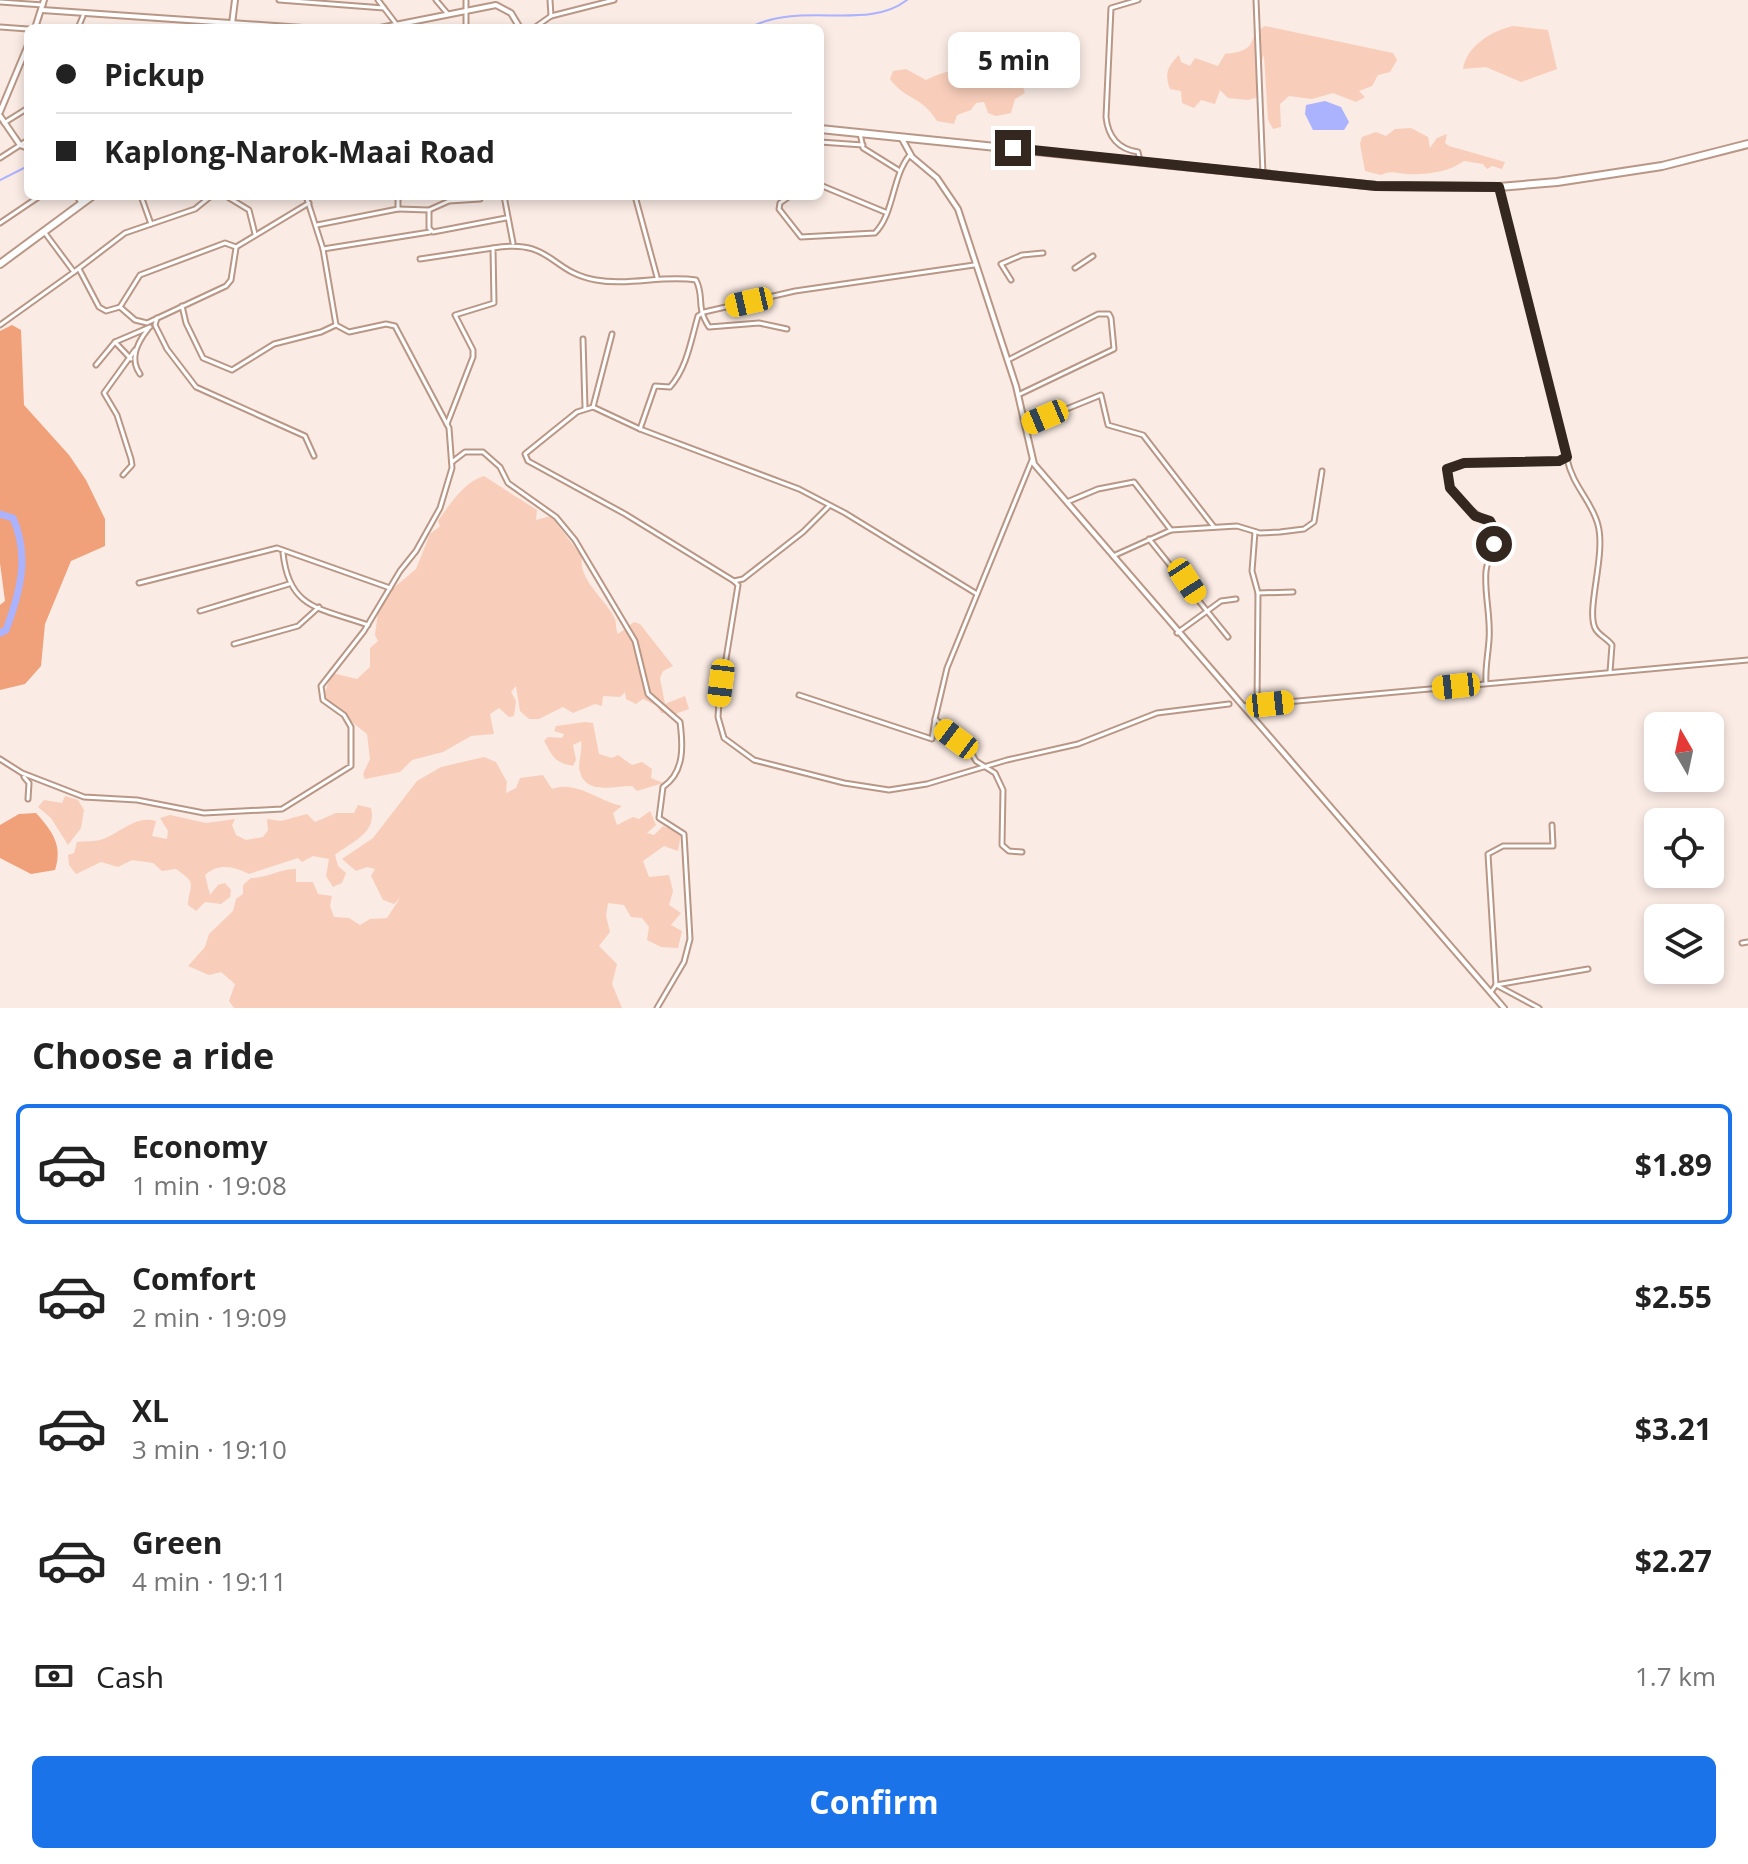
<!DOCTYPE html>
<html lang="en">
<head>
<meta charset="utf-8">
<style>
	:root { --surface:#fff; --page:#f2f2f2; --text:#222; --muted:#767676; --line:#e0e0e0; --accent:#1a73e8 }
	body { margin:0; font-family:"Open Sans",sans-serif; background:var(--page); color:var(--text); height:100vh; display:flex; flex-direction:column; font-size:30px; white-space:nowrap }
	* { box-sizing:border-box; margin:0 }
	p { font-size:26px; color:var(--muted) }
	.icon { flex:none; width:44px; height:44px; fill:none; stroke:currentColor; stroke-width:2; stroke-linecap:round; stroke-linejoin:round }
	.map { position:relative; height:1008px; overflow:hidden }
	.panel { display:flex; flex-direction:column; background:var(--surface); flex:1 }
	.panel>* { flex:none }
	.guide { position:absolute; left:24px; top:24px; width:800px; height:176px; border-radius:12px; box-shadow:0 4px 12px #0003; display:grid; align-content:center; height:176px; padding:0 32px; background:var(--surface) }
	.needle { width:52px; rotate:351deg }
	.fabs { position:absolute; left:1644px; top:712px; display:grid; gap:16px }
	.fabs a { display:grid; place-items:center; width:80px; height:80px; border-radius:12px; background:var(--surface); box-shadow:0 4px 12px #0003; font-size:40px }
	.end { position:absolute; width:36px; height:36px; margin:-18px; border:10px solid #342720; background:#fff; box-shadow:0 0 0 4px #fff }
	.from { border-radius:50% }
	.bubble { position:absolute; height:56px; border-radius:12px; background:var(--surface); box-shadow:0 4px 12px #0003; font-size:26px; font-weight:700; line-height:56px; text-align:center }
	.car { position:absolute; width:24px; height:48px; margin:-24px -12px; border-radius:10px; box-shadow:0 0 6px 2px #0007; background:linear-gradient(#f5c518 24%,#345 0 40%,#f5c518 0 76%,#345 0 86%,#f5c518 0) }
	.guide b { display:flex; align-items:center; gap:28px; height:76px; font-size:30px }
	.guide b+b { border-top:2px solid var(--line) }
	.guide i { width:20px; height:20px; background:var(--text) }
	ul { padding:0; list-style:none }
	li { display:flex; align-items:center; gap:24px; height:120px; margin:0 16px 12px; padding:0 16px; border:4px solid transparent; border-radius:12px }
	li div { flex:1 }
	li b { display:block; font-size:30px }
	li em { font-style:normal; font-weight:700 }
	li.selected { border-color:var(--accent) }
	li>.icon { width:72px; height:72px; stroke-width:1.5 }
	h2 { padding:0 32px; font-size:36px; line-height:96px }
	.pay { display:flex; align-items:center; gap:20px; height:88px; padding:0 32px; font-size:30px }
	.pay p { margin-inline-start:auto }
	.cta { display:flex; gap:16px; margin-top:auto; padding:16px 32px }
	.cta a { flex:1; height:92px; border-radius:12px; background:var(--accent); color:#fff; font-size:32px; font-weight:700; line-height:92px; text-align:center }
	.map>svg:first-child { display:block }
</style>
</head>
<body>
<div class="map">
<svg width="1748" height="1008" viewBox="0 0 1748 1008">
	<rect width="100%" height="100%" fill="#faebe4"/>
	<!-- green -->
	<g fill="#f8ceba">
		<path d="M1265,26L1393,53L1397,60L1390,72L1378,75L1372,86L1359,91L1365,97L1356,102L1333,93L1312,99L1289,96L1280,104L1281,127L1273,129L1268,120L1264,55L1261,62L1262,96L1248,100L1228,98L1220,90L1215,104L1201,100L1194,108L1182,103L1181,91L1170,89C1164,73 1168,66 1179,55L1181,62L1190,66L1195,58L1218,66L1225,54C1263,50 1243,39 1265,26Z"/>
		<path d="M1513,26L1548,30L1557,69L1521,82L1486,67L1463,69C1467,45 1492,31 1513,26Z"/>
		<path d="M1012,49L1009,58L997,65L1002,73L1019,74L1025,93L1015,99L1011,113L996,116L988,113L984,102L976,103L971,110L957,115L954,124L937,121C922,96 905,100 890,79L893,71L906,69L926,80C944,71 959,67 979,74L981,64L990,55L1002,56Z"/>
		<path d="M1411,128L1428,137L1430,148L1437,138L1447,134L1445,143L1449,146L1505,162L1502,169L1492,166L1487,169L1483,164L1464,161C1449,172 1426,175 1407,174C1396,173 1391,170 1381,175L1365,171L1360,144L1362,137L1376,132L1386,136L1395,129Z"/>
		<path d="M484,476L537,510L536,520L551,516L582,557C578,579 604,598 614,617C617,622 615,628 618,634L634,622L640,624L673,666L663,671L660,678L665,704L685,696L689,709L675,714L661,713L657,706L643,699L636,704L626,699L625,692L620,697L603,696L602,706L595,704L573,713L563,707L539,719H529L520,711L516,686L511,692L516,701L514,716L509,717L499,708L490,714L494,734L471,736L443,752L412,760L400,772L365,779L363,774L370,759L367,734L328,703L325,692L332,673L357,679L370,667V648L378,641L375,635L378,612L391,590L416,569L430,534L440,526L438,521C449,505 464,482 484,476Z"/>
		<path d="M585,722L593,723L599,754L612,758L618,755L632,765L642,762L652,769L651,778L663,783L637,791L632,786C615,786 586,795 580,772C577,764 583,750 581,741L573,745L576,760L573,766C553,762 553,756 544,741L548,737L562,738L564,734L554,731L556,726Z"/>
		<path d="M484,757L496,762L507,782L506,793L516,788L520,778L543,775L552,789C576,780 598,801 622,806L613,813L617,825L633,817L639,819L650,811L656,825L647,833L654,835L663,826L681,834L678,851L664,846L643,861L649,877L669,875L673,891L669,905L681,913L671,925L682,931L678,948L661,947L647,940L649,927L642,918L631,917L624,905L608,903L606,916L610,932L599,946L617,964L612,984L622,1008H234L229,1001L235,984L221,972L209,975L188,966L205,947L209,934L233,911L236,899L243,894V885L251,878C268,878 279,869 296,869V882H313L318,894L332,896L330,906L334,917L349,918L360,925L370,919L387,918L400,898L394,904L383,900L371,876L375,869L367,867L356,871L342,859L373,838L417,781L441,767Z"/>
		<polygon points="65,796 78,800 84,810 81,828 68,845 51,818 38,807 44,800 62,803"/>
		<path d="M358,805L371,808C377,834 352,841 335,855L338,866L346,873L342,883L333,887L326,876L329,859L313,856L302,862L298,858L249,874C234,866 218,863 205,875L210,895L218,885L225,883L231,890L230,897L221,904L205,902L196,911L188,905C189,883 199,885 176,869L162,871L153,863L132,860L118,867L101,862L76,874L69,865L68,855L74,853L77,842C85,841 96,842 103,839C120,833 136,815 156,821L152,836L167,839L168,831L160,818L170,815L206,823L235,819L232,825L236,835L246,840L263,837L268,830L267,819L281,821L307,814L315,822L336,813H354Z"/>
	</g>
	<!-- forest -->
	<g fill="#f0a17a">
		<polygon points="12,325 21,330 24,405 69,455 86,480 105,519 105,546 71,561 45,624 41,666 25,684 0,690 0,605 5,601 0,563 0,331"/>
		<path d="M36,813C52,831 63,845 55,870L31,874L0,858V825L19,814Z"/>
	</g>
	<!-- water -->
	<polygon fill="#abb2fe" points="1325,101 1341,107 1349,122 1344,130 1313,130 1305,114 1306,105"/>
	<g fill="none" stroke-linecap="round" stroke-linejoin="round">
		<!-- stream -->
		<g stroke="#abb2fe" stroke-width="2">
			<path d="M749,28C801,0 866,32 907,0"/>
			<polyline points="0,180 28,166"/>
		</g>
		<!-- river -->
		<path stroke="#abb2fe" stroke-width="7" d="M0,514L13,518C30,557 20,592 6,630L0,633"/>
		<defs>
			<g id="minor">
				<polyline points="279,0 384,8"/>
				<polyline points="378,0 397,25"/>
				<polyline points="436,0 447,13"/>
				<polyline points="466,0 466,28"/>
				<path d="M1138,0L1111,8L1106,117C1108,137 1118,149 1138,152L1140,161"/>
				<polyline points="1256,0 1263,174"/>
				<polyline points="0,2 43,5"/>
				<polyline points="551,16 614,0"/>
				<polyline points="0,27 28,29"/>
				<polyline points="78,28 83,16"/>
				<polyline points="534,28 551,16 550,0"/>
				<polyline points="4,123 28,108"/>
				<polyline points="860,133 863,148 900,171"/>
				<polyline points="820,142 863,145"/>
				<polyline points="0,158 28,140"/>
				<polyline points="820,185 885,212"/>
				<polyline points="97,196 105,196"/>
				<polyline points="141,196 151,224"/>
				<polyline points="226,196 249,210 255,234"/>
				<polyline points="504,196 513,243"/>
				<polyline points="635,196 657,277"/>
				<path d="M790,196L780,203L779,209L801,237L875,233C894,214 892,177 909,156"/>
				<polyline points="398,209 429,210 429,228 433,232 506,218"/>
				<polyline points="429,210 449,201 480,199"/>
				<polyline points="0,223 40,196"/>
				<polyline points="317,225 398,209 398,196"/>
				<polyline points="45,233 74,272 125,233 195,209 211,196"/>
				<polyline points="323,249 430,232"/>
				<polyline points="420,259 493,248"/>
				<polyline points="1075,268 1093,256"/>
				<polyline points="79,269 99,307 106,311 120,307"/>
				<polyline points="1011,280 1001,264 1022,255 1043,253"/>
				<polyline points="182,306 186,323 203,358 232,370 274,344 321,332 336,325"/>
				<polyline points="120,307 140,275 225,243 236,247 309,203"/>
				<polyline points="120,307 135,320 147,323 226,286 231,280 236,248"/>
				<polyline points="157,318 155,325 167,349 196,387 305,436 314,456"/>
				<polyline points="0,325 74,272"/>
				<polyline points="583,339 585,408"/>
				<polyline points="115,342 131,359"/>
				<polyline points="1008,360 1098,314 1109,314 1111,318 1114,349 1018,395"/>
				<polyline points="96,365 115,342 150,327"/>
				<path d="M140,374C129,359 137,343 148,329"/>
				<polyline points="593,407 612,334"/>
				<path d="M447,424L473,357V350L455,315L494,303L493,248C553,238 549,272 596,280C628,286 663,275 696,280C705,298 695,305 709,327L759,323L787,329"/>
				<polyline points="1027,425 1101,395 1108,425 1143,435 1214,527"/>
				<path d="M640,429L655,386L670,387C687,368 691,340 698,316L704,312L795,291L974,265"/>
				<path d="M1567,459C1573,487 1592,501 1598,525C1606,555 1586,609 1595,628C1598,635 1607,638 1612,645L1610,672"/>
				<path d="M452,462L465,452H483L500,467L508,483L556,517L575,540L635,641L648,694L680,722C683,745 685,772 663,787L659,818L684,834L690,939L684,962L657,1008"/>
				<polyline points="123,475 132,465 131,459 117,415 104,393 135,350"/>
				<polyline points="1067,502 1098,489 1134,482 1171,530"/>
				<polyline points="829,506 803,532 743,579 734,581 738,585 719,702 718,717 724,738 754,760 844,783 889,790 927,784 1007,760 1078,744 1157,713 1229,704"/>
				<polyline points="1255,532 1252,571 1258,593 1257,704"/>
				<polyline points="1149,539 1228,637"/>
				<path d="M283,553C289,610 321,608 368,625"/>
				<polyline points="1113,556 1171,530 1237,526 1260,533 1280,532 1304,529 1314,522 1322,471"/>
				<polyline points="734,581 625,514 528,461 525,454 577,412 593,407 640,429 799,489 845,513 977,594"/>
				<polyline points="139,583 277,548 390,588"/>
				<polyline points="1258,593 1293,592"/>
				<polyline points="200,611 289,584"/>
				<polyline points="1177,633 1221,601 1236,599"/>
				<polyline points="234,644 298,626 319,607"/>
				<path d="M1486,683C1485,668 1488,655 1489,640C1491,617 1484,593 1486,571C1488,556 1496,545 1494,529C1492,517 1446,507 1447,469L1464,463L1559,461L1567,457L1499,187"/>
				<polyline points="799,695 932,739 935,719"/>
				<polyline points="1243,706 1748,660"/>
				<polyline points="0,759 22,773 84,797 137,800 204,813 282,809 351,766 351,727 344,715 323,700 321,686 364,631 400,571 416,551 440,508 452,468 449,428 395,326 386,324 349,332 336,325 323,249 306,196"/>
				<polyline points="24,777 29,783 28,799"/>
				<polyline points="1022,852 1009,851 1002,845 1003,790 995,773 976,761 968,747 935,719 947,668 1032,460"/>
				<polyline points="1742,943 1748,942"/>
				<polyline points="1491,992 1496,985 1488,854 1503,846 1553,846 1552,825"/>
				<polyline points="1539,1008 1496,985 1588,969"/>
			</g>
			<g id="tertiary">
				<polyline points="42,10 303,28"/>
				<polyline points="232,24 235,0"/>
				<polyline points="380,28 496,5 511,13 520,28"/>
				<polyline points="0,116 20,145 28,148"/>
				<polyline points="77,196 82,203"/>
			</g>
			<g id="secondary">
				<polyline points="35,28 44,0"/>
				<polyline points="0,112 28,45"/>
				<polyline points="901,137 912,157 937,178 958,209 1016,386 1034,464 1504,1008"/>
			</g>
			<g id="trunk">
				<polyline points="820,129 1376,186 1499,187 1557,182 1662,166 1748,144"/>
				<polyline points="0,264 92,196"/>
			</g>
		</defs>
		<!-- minor casing -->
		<use href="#minor" stroke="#b99786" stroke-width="7"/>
		<!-- tertiary casing -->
		<use href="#tertiary" stroke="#b99786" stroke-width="8"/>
		<!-- secondary casing -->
		<use href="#secondary" stroke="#b99786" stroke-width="8"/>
		<!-- trunk casing -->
		<use href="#trunk" stroke="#b99786" stroke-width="10"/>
		<!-- minor -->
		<use href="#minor" stroke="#fff" stroke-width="3"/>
		<!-- tertiary -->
		<use href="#tertiary" stroke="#fff" stroke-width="4"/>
		<!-- secondary -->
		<use href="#secondary" stroke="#fff" stroke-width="4"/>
		<!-- trunk -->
		<use href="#trunk" stroke="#fff" stroke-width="6"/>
	</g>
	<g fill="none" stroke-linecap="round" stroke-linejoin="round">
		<!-- route -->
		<polyline stroke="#342720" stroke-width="10" points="1013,148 1376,186 1499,187 1567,457 1559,461 1464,463 1447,469 1450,488 1475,516 1490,521 1494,529 1494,544"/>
	</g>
</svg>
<div class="fabs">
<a><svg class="needle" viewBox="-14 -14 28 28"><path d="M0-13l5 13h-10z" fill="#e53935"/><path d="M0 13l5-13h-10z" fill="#767676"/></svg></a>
<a><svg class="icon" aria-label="locate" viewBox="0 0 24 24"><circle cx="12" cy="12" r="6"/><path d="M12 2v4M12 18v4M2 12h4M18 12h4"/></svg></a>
<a><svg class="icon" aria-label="layers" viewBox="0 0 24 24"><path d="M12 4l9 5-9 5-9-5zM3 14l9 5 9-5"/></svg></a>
</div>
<i class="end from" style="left:1494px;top:544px"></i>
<i class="end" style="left:1013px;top:148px"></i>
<div class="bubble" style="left:948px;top:32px;width:132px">5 min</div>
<i class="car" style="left:749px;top:302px;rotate:257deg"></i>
<i class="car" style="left:1045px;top:417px;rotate:247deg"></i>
<i class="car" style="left:1187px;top:581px;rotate:147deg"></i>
<i class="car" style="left:721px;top:683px;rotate:187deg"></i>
<i class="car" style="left:1456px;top:686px;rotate:264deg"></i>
<i class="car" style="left:1270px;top:704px;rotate:84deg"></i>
<i class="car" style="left:956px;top:739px;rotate:307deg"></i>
<div class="guide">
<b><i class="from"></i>Pickup</b>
<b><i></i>Kaplong-Narok-Maai Road</b>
</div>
</div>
<section class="panel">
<h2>Choose a ride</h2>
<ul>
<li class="selected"><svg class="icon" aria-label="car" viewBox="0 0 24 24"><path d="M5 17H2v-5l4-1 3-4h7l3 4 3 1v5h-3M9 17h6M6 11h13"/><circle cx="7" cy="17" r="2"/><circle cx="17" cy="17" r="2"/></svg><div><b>Economy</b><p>1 min · 19:08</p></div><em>$1.89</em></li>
<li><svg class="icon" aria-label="car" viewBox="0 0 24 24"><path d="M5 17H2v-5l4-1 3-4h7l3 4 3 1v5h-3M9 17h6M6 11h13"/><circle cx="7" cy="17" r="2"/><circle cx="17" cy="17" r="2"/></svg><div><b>Comfort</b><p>2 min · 19:09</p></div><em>$2.55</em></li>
<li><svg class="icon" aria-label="car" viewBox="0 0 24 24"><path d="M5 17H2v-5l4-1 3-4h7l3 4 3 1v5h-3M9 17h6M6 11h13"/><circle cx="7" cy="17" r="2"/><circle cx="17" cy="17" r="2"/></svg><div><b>XL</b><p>3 min · 19:10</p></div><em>$3.21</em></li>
<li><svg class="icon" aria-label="car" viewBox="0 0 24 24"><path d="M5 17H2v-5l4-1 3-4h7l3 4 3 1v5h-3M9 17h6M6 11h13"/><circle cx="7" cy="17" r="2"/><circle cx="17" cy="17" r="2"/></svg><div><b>Green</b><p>4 min · 19:11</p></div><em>$2.27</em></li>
</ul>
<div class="pay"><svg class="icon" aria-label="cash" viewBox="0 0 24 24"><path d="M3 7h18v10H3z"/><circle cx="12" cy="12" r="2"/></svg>Cash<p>1.7 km</p></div>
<div class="cta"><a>Confirm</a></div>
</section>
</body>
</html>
